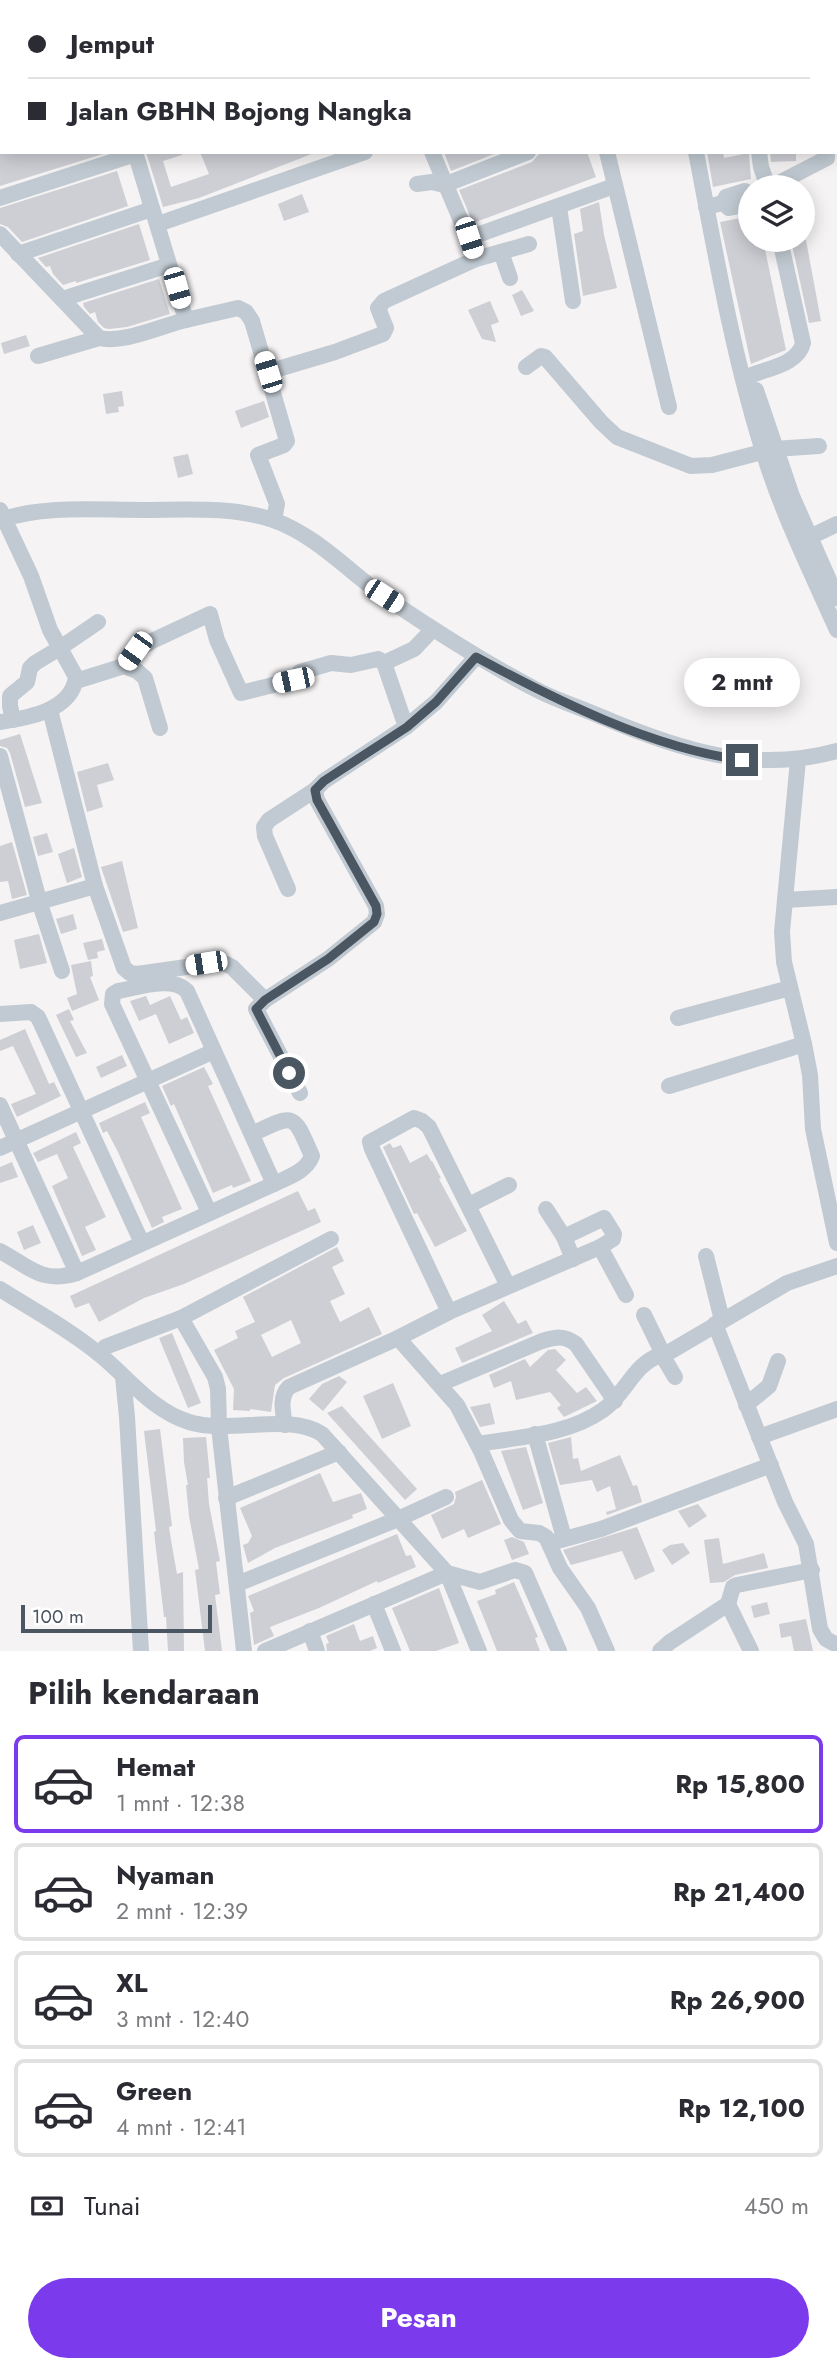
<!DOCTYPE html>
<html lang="id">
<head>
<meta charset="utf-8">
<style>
	:root { --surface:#fff; --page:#f7f7f7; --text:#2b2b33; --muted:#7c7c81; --line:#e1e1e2; --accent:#7c3aed }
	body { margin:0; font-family:Jost,sans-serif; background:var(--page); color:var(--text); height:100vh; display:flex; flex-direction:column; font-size:26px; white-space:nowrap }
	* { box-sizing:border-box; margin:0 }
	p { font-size:23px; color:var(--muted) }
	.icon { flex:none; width:38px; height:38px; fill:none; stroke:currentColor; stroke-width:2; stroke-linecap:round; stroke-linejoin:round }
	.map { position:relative; height:1651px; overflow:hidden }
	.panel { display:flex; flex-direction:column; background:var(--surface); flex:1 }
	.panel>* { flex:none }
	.hud { position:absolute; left:0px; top:0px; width:838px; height:154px; box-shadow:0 4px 18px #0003; display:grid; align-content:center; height:154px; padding:0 28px; background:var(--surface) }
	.fabs { position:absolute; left:738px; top:175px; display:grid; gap:14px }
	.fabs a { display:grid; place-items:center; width:77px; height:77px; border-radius:50%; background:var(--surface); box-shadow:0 4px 18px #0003; font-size:35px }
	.scale { position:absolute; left:21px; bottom:18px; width:191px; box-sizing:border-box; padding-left:7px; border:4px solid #4a5661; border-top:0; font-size:19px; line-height:24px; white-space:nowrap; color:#4a5661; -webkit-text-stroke:5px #fff; paint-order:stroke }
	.end { position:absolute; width:32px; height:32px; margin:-16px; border:9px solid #4a5661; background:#fff; box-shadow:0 0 0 4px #fff }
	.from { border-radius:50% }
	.bubble { position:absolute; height:49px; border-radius:24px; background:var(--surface); box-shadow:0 4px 18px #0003; font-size:23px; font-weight:700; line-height:49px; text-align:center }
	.car { position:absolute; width:21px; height:42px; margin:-21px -10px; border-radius:9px; box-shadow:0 0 5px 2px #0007; background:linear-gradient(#fff 24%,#345 0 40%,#fff 0 76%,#345 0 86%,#fff 0) }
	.hud b { display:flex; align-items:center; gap:24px; height:66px; font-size:26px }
	.hud b+b { border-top:2px solid var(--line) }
	.hud i { width:18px; height:18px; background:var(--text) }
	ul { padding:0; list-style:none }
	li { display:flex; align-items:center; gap:21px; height:98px; margin:0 14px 10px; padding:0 14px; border:4px solid var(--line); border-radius:10px }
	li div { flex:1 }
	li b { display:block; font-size:26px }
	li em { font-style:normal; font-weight:700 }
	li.active { border-color:var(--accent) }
	li>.icon { width:63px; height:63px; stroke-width:1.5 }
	h2 { padding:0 28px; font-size:32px; line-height:84px }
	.pay { display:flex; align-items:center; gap:18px; height:77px; padding:0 28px; font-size:26px }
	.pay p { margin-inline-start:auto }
	.cta { display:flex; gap:14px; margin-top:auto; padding:14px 28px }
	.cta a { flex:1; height:80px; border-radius:42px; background:var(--accent); color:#fff; font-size:28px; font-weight:700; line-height:80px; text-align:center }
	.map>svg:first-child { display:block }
</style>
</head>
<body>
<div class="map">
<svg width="837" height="1651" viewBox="0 0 837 1651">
	<rect width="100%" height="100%" fill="#f5f3f3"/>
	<!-- building -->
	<g fill="#cdcfd5" fill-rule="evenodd">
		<polygon points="0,152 102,152 103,154 0,186"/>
		<polygon points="146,152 182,152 182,155 163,161 171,187 209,174 200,152 314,153 199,198 163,207"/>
		<polygon points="444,152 499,152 451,171"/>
		<polygon points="545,152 587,152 596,177 473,223 459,190 532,162 538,155"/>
		<polygon points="707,152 723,152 724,158 749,153 751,179 713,187"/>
		<polygon points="770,152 796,152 796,161 771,162"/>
		<polygon points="117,171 128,206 22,242 8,227 0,224 0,208"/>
		<polygon points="302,194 309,212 284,221 278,204"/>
		<polygon points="599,202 604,235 617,288 583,296 574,234 583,231 580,209"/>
		<polygon points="751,216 751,240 763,240 786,350 751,364 720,222"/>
		<polygon points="139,224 150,260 76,283 76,281 63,285 53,274 50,266 46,267 38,258"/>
		<polygon points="791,240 806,240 821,321 809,323"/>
		<polygon points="159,279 170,314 127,327 109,329 104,328 98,322 95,312 90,314 84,307 83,303"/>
		<polygon points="522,290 534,311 521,316 512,295"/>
		<polygon points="490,301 499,322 491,325 496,342 482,339 468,310"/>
		<polygon points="26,335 30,346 4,354 1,343"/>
		<polygon points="122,391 124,406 118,407 119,412 106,414 103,394"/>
		<polygon points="264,401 269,417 241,428 235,411"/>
		<polygon points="188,454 193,474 178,478 173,457"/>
		<polygon points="20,734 42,803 25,807 10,753 7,748 0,746 0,740"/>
		<polygon points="108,763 114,780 97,785 103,807 87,812 77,772"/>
		<polygon points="47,833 53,852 38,856 33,837"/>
		<polygon points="12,842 27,895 12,899 8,881 0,882 0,846"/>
		<polygon points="74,848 82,877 67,883 58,854"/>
		<polygon points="122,861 138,928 123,932 101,867"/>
		<polygon points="73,914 77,929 61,934 56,919"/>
		<polygon points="39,934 47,963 20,969 14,940"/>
		<polygon points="102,939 105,950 97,952 98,958 88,960 83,943"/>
		<polygon points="91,961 93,976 90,977 99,1000 72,1011 67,998 77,994 71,965"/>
		<polygon points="146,996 150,1005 170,996 181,1020 187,1017 194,1033 169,1044 156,1014 139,1021 130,1001"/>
		<polygon points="69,1009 74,1020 70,1021 87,1053 76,1057 56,1015"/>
		<polygon points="25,1029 49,1084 54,1082 61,1096 17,1117 11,1104 36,1094 13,1046 0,1051 0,1040"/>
		<polygon points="122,1055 127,1066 101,1078 96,1067"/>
		<polygon points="204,1067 213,1084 208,1086 251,1181 233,1188 232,1185 213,1193 174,1104 171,1106 162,1086"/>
		<polygon points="145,1102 150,1113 141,1117 182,1209 162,1217 164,1222 152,1228 118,1152 107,1131 103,1133 99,1123"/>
		<polygon points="76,1132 81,1143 73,1147 106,1217 85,1227 96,1250 82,1256 52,1186 68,1178 57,1154 38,1162 33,1153"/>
		<polygon points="390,1143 393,1148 401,1145 410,1163 427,1154 431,1161 432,1161 441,1178 439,1179 467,1231 435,1247 417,1213 414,1214 383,1147"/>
		<polygon points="12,1162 18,1177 0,1183 0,1167"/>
		<polygon points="298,1191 308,1211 315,1208 321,1222 184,1284 144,1298 99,1322 89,1303 75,1308 70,1296"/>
		<polygon points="33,1225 41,1243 24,1250 17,1232"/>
		<path d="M337,1247L344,1261L332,1267L345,1294L330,1301L340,1322L369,1307L382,1334L284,1378L275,1385L271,1412L250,1409V1411L233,1410L234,1389L214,1350L238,1338L235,1331L255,1322L243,1297ZM291,1320L301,1343L272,1357L261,1335Z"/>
		<polygon points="504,1301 518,1324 526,1320 533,1333 462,1363 455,1348 492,1331 482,1315"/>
		<polygon points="172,1333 201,1403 188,1408 159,1338"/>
		<polygon points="555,1349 566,1360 556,1370 577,1393 586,1387 597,1401 564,1417 557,1408 561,1405 550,1392 516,1400 511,1381 494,1388 489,1375 525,1359 530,1367 548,1350"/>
		<polygon points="339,1376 347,1382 323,1411 309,1399 322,1384"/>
		<polygon points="393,1383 411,1426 382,1439 363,1396"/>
		<polygon points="490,1403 495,1424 480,1427 470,1407"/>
		<polygon points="342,1406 417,1489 405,1500 327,1413"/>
		<polygon points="160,1429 172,1526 169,1527 172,1546 177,1574 183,1572 184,1651 168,1651 166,1617 164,1617 154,1532 156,1531 144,1431"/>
		<polygon points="206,1437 210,1478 207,1478 209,1504 220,1561 216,1562 220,1594 215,1595 222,1651 205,1651 195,1570 199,1569 189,1516 186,1485 188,1485 184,1462 183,1438"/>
		<polygon points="571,1437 573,1459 578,1458 581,1471 620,1455 633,1486 637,1485 642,1502 607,1515 606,1512 616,1509 610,1486 597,1492 592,1480 560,1485 548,1443"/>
		<polygon points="526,1447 543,1503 523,1510 501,1451"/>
		<polygon points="320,1473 333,1502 361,1493 367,1509 352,1515 353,1518 275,1548 248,1563 243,1545 248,1543 252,1536 240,1508"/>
		<polygon points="482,1480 501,1524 468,1538 464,1529 442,1539 431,1515 454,1504 456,1497 455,1492"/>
		<polygon points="698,1504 707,1516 689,1528 678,1511"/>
		<polygon points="637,1527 655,1571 635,1580 622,1551 571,1565 563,1550"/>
		<polygon points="397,1534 406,1556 411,1555 416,1567 378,1583 377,1581 319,1608 270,1627 274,1636 254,1645 250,1613 254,1611 248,1596"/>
		<polygon points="512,1537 524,1542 529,1554 512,1560 504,1540"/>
		<polygon points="719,1538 723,1564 764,1553 768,1568 735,1575 724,1582 710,1583 704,1540"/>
		<polygon points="683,1543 690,1553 672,1565 662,1550 670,1545"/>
		<polygon points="514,1582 538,1637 535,1638 540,1651 497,1651 477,1601 496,1594 495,1590"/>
		<polygon points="439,1588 459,1643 436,1651 410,1651 392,1608"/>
		<polygon points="767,1602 770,1614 754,1618 751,1606"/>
		<polygon points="806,1619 813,1651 794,1651 791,1636 781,1638 779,1624"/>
		<polygon points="354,1624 360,1641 373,1636 377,1648 370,1651 327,1651 326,1644 329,1643 326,1636"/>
	</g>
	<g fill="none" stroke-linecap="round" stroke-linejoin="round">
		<!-- minor -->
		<g stroke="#c1cad2" stroke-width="16">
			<polyline points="98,0 99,2"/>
			<polyline points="164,0 164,2"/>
			<polyline points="576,0 576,2"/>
			<polyline points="661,0 663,2"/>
			<polyline points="677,0 680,2"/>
			<polyline points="802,0 802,2"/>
			<polyline points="176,2 181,0"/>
			<polyline points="230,2 234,0"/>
			<polyline points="414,2 418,0"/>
			<polyline points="836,13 837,13"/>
			<polyline points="0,54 2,54"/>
			<polyline points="0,77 2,76"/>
			<polyline points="836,87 837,87"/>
			<polyline points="0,140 2,139"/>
			<polyline points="432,152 472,247"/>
			<polyline points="607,152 669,407"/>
			<path d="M696,152C715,251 732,351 762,448C781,511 810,570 837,630"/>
			<polyline points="759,152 761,167 768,187"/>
			<polyline points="417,184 432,182 444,185 528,152"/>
			<polyline points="771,187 827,158 827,152"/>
			<polyline points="0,198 136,154"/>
			<polyline points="723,203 726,197 745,191 751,196"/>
			<polyline points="559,207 573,301"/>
			<polyline points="706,207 723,203 729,208 749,204 751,196"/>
			<polyline points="158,224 365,152"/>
			<polyline points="0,234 99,338"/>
			<polyline points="469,238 614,186"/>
			<polyline points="501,252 510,278"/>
			<polyline points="18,254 152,209"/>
			<polyline points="62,299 169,265"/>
			<polyline points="186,320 238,308 246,312 252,321 287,441 284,445 258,455 277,504 274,520"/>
			<path d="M38,356L99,338C123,344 161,326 186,320L135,152"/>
			<polyline points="526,367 541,356 545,357 601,422 617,437 691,466 712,465 774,449 819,446"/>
			<polyline points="268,372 335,352 383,334 386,328 378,308 384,301 476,259 529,244"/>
			<path d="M752,375C769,368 798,364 803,343L780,240"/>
			<polyline points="756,390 792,496 837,598"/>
			<polyline points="0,510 31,576 50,630 60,648 35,663 30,668 27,682 10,696 10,706 13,720"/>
			<path d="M0,520C45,505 95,510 142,510C184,510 231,506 273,520C316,535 349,572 385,597C435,631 485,663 539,691C559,701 581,708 602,717C680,750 753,774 837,751"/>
			<polyline points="810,537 837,524"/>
			<polyline points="384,663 414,649 433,629"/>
			<polyline points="124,666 137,671 145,678 160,728"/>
			<polyline points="76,681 124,666 135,651 152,641 210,614 217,640 241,693 293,680 300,672 331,663 351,665 378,659 384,663 406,727"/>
			<polyline points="50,710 95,886 124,968 130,973 137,974 222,962 232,967 265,1000"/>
			<path d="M0,722C27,718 72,711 76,677L60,648L98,622"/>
			<polyline points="0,756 40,904 62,971"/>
			<polyline points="798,760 782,932 784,962 804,1044 810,1075 813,1129 837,1243"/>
			<polyline points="288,889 265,836 264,827 269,820 315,790"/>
			<polyline points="785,900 837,897"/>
			<polyline points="0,913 95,886"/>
			<polyline points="0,1014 31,1012 38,1017 142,1243"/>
			<polyline points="678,1018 790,988"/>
			<polyline points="669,1086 804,1044"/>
			<polyline points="300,1093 256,1009 265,1000 328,959 374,922 377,914 376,906 317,800 315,790 324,781 406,727 436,702 476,657"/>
			<polyline points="0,1105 77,1273"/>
			<polyline points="0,1148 214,1051"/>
			<polyline points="469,1205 509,1185"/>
			<polyline points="546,1209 564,1237 573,1259"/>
			<path d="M209,1212L112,1004L113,994L118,991C137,988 172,975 187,991L274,1184"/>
			<polyline points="564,1237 604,1218 614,1234 613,1239 600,1247"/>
			<path d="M0,1251C30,1267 41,1284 77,1273L274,1184C288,1177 306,1172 312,1156C293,1113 296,1113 252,1134"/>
			<polyline points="706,1256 722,1320"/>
			<path d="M0,1289C33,1310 69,1329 99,1354C128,1377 152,1411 189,1422C230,1435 286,1412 322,1434L447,1573L479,1651"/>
			<polyline points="449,1312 372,1149 370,1142 414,1118 422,1121 429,1127 508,1286"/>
			<polyline points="644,1315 661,1350 661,1355"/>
			<polyline points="181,1318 215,1377 218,1389 219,1427 244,1651"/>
			<polyline points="715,1324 785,1502 806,1544 820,1629 826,1639 837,1645"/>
			<polyline points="398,1338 457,1405 481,1451 511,1520 520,1531 539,1533 546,1537 560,1568 588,1608 607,1651"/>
			<polyline points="105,1347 181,1318 331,1239"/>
			<polyline points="123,1377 127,1417 141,1651"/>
			<polyline points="675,1377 665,1360 666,1354 787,1283 837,1266"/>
			<path d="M440,1384L542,1341C556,1337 564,1335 576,1344L615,1401"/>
			<polyline points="746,1405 769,1386 778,1361"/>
			<path d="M285,1425C283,1412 279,1397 289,1387L398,1338L449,1312L600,1247L626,1295"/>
			<polyline points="535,1434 564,1538"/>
			<polyline points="759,1437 837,1409"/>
			<path d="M478,1444C519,1437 568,1435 603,1410C625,1395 634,1363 661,1355L664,1357"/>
			<polyline points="226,1498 339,1452"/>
			<polyline points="550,1543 601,1529 771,1465"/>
			<polyline points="237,1584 398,1519 446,1497"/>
			<polyline points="374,1604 393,1651"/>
			<polyline points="728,1604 751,1651"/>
			<polyline points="310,1631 317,1651"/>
			<polyline points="265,1651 447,1573 480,1582 515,1570 525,1573 559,1651"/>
			<polyline points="660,1651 670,1642 728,1604 733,1587 737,1585 812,1570"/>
		</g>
	</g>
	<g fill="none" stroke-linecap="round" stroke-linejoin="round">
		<!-- route -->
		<path stroke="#4a5661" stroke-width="9" d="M289,1073L256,1009L265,1000L328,959L374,922L377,914L376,906L317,800L315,790L324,781L407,727L436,702L476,657C556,700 651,748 742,760"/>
	</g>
</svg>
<div class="fabs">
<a><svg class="icon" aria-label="layers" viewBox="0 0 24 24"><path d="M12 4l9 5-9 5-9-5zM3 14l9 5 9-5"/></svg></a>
</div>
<div class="scale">100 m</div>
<i class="end from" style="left:289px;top:1073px"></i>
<i class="end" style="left:742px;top:760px"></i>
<div class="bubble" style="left:684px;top:658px;width:116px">2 mnt</div>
<i class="car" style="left:469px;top:238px;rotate:162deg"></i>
<i class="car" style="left:177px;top:288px;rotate:164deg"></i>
<i class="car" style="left:268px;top:372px;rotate:343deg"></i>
<i class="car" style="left:384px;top:596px;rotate:123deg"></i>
<i class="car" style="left:135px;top:651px;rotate:216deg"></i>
<i class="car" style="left:293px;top:680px;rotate:258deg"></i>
<i class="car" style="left:206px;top:963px;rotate:261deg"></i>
<div class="hud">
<b><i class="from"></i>Jemput</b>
<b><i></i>Jalan GBHN Bojong Nangka</b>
</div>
</div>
<section class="panel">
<h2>Pilih kendaraan</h2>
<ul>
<li class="active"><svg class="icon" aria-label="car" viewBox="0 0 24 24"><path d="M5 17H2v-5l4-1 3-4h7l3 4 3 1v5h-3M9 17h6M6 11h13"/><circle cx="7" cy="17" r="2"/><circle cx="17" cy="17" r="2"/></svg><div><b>Hemat</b><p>1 mnt · 12:38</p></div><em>Rp 15,800</em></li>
<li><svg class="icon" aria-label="car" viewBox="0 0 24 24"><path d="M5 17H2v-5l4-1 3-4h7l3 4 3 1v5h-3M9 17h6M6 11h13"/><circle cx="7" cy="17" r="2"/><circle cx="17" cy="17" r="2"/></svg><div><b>Nyaman</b><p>2 mnt · 12:39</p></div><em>Rp 21,400</em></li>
<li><svg class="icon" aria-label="car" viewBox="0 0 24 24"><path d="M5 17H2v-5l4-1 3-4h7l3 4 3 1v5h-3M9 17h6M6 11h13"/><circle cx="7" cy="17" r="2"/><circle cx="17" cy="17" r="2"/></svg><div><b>XL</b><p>3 mnt · 12:40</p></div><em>Rp 26,900</em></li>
<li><svg class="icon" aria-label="car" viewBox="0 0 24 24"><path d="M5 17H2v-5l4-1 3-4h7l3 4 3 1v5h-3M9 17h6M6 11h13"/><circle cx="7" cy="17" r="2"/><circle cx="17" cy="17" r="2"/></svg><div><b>Green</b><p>4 mnt · 12:41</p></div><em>Rp 12,100</em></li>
</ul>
<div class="pay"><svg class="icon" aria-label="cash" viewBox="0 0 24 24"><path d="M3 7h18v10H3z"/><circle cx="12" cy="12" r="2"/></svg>Tunai<p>450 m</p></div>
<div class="cta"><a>Pesan</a></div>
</section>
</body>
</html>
